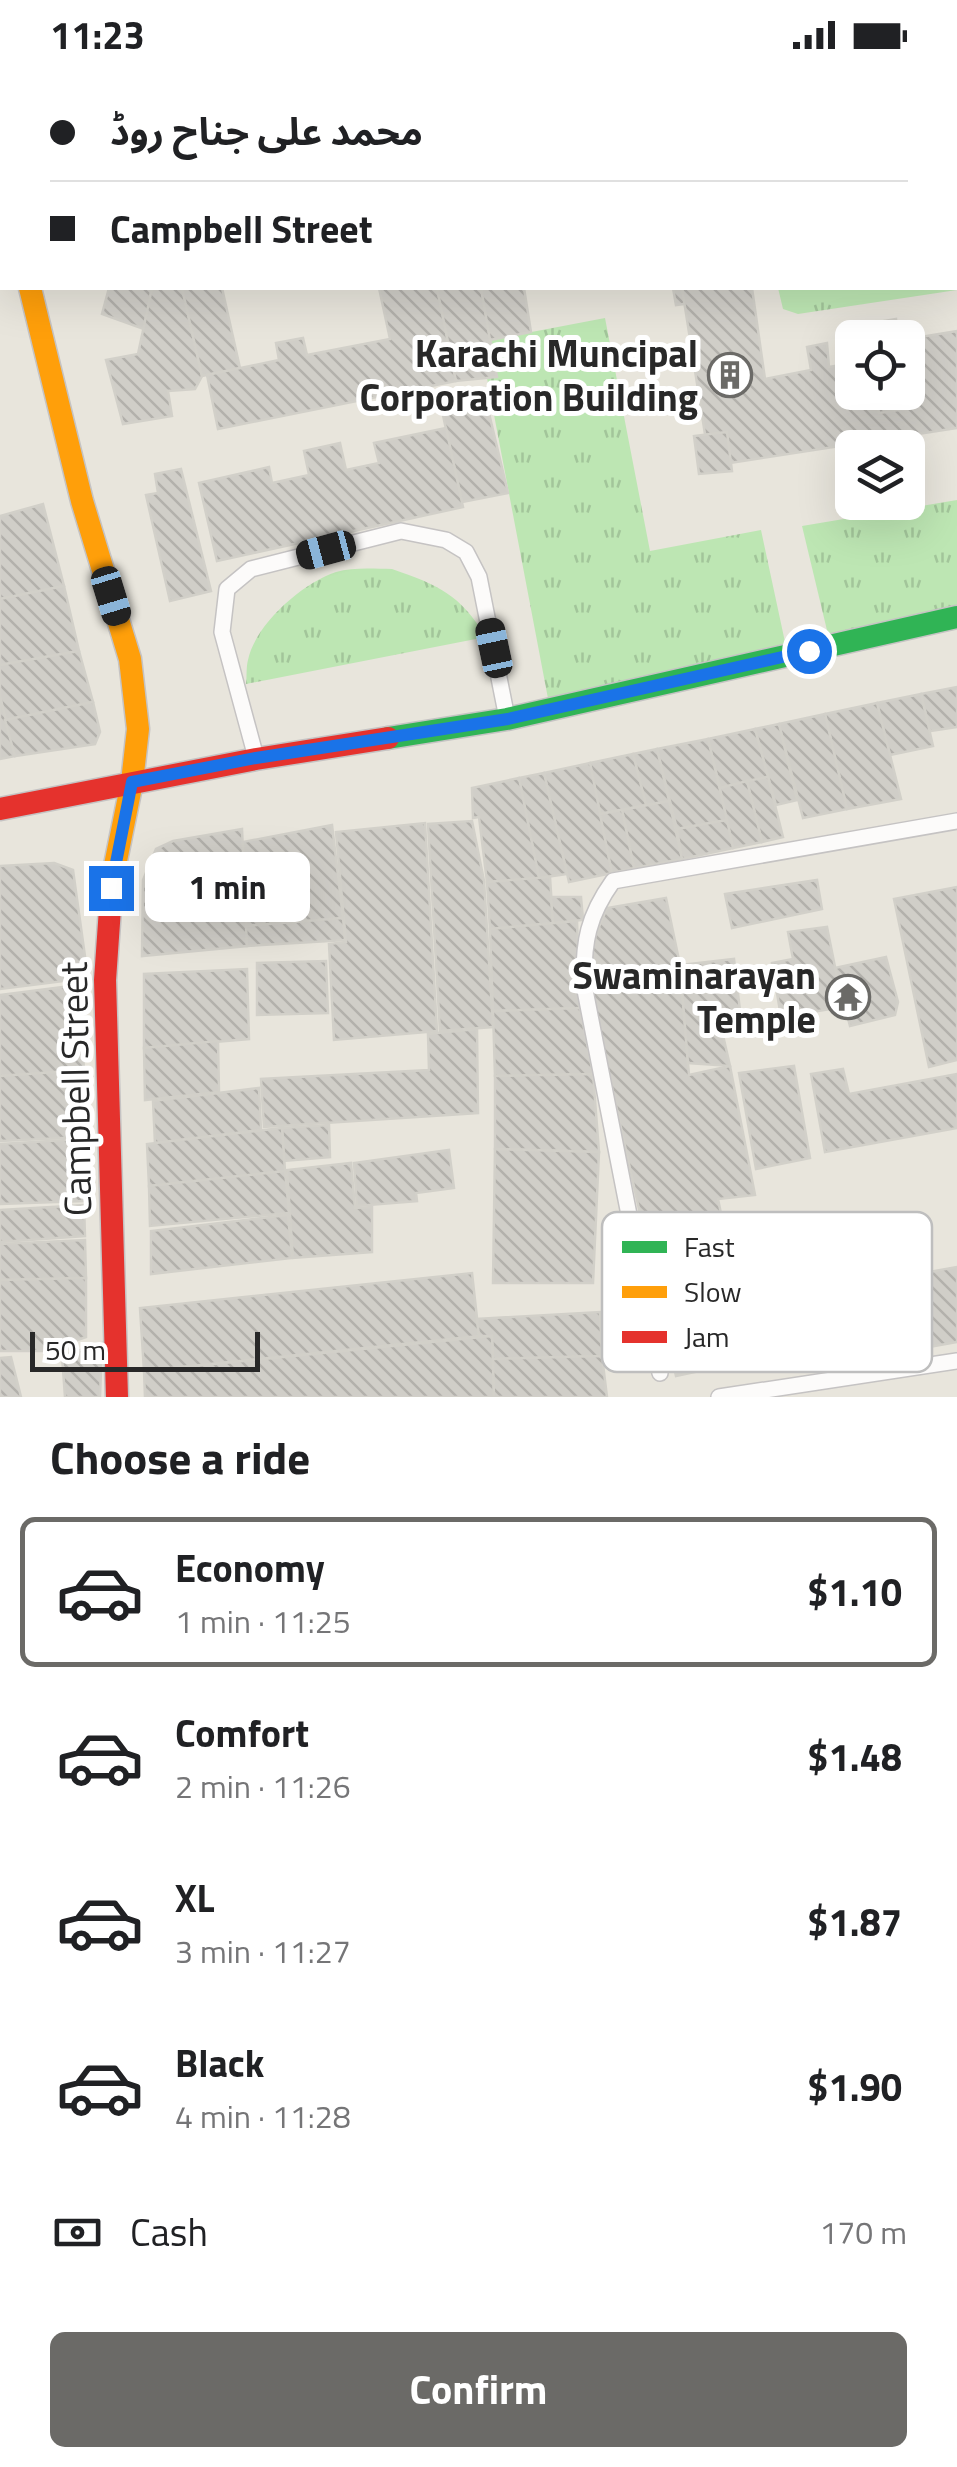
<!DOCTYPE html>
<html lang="en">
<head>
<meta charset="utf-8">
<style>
	:root { --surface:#fff; --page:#f6f6f6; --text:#202124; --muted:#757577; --line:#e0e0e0; --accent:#6b6a67 }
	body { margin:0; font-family:"Titillium Web","Noto Sans Arabic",sans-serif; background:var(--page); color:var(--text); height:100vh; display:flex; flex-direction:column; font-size:38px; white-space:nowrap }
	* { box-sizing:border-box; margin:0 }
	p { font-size:32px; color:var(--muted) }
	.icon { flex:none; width:55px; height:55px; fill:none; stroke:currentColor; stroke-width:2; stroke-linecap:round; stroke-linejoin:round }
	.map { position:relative; height:1327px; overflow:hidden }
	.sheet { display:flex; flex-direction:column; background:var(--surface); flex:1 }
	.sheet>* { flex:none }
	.guide { position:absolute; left:0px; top:0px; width:958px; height:220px; box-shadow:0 10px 40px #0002; display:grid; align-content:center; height:220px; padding:0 50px; background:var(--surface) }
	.buttons { position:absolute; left:835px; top:250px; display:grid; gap:20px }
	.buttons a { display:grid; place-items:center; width:90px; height:90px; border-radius:15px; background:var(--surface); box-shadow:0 10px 40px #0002; font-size:50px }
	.scale { position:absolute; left:30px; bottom:25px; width:230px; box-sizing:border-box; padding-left:10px; border:5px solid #282828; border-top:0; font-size:28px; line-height:35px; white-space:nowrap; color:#282828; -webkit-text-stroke:8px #fff; paint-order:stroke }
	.end { position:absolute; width:45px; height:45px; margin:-22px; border:12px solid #1a73e8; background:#fff; box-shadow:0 0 0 5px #fff }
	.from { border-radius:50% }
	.bubble { position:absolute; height:70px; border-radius:15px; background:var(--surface); box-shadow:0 10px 40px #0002; font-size:32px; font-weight:700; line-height:70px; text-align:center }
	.car { position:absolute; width:30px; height:60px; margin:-30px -15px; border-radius:12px; box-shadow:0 0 8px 2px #0007; background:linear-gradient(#222 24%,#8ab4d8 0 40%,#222 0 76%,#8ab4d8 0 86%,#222 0) }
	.guide b { display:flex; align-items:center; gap:35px; height:95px; font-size:38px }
	.guide b+b { border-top:2px solid var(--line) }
	.guide i { width:25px; height:25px; background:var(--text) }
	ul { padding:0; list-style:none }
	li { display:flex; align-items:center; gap:30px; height:150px; margin:0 20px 15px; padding:0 30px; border:5px solid transparent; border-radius:15px }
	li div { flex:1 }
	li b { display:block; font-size:38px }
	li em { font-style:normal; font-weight:700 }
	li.active { border-color:var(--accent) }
	li>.icon { width:90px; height:90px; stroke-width:1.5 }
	h2 { padding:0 50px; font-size:45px; line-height:120px }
	.pay { display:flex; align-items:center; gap:25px; height:110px; padding:0 50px; font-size:38px }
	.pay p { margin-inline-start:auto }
	.primary-button { display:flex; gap:20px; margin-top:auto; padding:20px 50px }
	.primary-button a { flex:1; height:115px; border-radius:15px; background:var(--accent); color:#fff; font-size:40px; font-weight:700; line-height:115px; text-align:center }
	.status { display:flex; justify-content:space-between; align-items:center; height:70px; padding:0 50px; background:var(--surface); direction:ltr }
	.status svg { height:28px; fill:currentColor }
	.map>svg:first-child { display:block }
</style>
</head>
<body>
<div class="status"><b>11:23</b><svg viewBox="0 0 49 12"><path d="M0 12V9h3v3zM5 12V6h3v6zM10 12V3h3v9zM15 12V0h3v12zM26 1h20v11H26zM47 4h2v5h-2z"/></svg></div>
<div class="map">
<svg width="957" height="1327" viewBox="0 0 957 1327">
	<defs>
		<pattern id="grass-tufts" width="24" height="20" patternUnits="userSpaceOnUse" patternTransform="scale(2.5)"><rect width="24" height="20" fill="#bde6b3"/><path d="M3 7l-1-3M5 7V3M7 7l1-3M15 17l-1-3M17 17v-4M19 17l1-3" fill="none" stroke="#a2c59a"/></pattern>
		<pattern id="building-back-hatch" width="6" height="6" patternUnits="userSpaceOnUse" patternTransform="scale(2.5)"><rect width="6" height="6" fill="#d0cec8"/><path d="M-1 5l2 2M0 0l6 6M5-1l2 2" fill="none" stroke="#b3b1ac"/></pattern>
	</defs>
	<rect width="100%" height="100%" fill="#e8e5dc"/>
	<!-- grass -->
	<g fill="url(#grass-tufts)">
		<polygon points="957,151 957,220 798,244 783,239 778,218 955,218"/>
		<polygon points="605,248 650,481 761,460 788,586 550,639 487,308 497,306 490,270"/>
		<polygon points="957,430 957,547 831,577 802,456"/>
		<path d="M392,499C438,515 460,524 486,567L246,614C247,607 246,597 248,590C255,555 302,513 336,502C353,497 375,499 392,499Z"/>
	</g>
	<!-- building -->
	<g fill="url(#building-back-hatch)" stroke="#d2d0c9" stroke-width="2.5">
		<polygon points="226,0 341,0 341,2 227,2"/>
		<polygon points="509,0 591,0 592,2 497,2"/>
		<polygon points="109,218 152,218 144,259 102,244"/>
		<polygon points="152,218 182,218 202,306 195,319 168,321 172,346 123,354 106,290 138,284"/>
		<polygon points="182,218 222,218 240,298 202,306"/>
		<polygon points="379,218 437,218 456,311 218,359 207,305 279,290 276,273 303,268 307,285 390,269"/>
		<polygon points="437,218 481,218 497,307 456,311"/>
		<polygon points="481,218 524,218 531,262 490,270"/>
		<polygon points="673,218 707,218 708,231 676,235"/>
		<polygon points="682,218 752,218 765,309 811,300 807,277 827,273 829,297 852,293 852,322 908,322 908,269 957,261 957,358 710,396"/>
		<polygon points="896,249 898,268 856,268 855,256"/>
		<polygon points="908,314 912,338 879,343 875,322 908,322"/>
		<polygon points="483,318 508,423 462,432 439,327"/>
		<polygon points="446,358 463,437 217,491 199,413 269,397 272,413 309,405 304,381 340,373 346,400 379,393 374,373"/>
		<polygon points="727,362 732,401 699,404 694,366"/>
		<polygon points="181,399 211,521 170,531 146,425 158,423 155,404"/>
		<polygon points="43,434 64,516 0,529 0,446"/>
		<polygon points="64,516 79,581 0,595 0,529"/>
		<polygon points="79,581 93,632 5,650 0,626 0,595"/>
		<polygon points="957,617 957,657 930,661 921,624"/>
		<polygon points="921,624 933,676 890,685 877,633"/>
		<polygon points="0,626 15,686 0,689"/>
		<polygon points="93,632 100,662 95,674 15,686 5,650"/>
		<polygon points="877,633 901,729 847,739 825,644"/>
		<polygon points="825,644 847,739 803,748 779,654"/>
		<polygon points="779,654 797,730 776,735 755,659"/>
		<polygon points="755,659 768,707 720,718 708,669"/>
		<polygon points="708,669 727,750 677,759 657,679"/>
		<polygon points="657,679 669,731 646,735 633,684"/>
		<polygon points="633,684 646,735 600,744 590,693"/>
		<polygon points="590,693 612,803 569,812 544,703"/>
		<polygon points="544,703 567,804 539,808 519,708"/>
		<polygon points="768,707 783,767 762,772 747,711"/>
		<polygon points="519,708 539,808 487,812 479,747 473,748 472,718"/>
		<polygon points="747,711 762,772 733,778 720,718"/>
		<polygon points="669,731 682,789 634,798 622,740"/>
		<polygon points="622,740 634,798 612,803 600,744"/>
		<polygon points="727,750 733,778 682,789 677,759"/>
		<polygon points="472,751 484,811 493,957 440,961 428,754"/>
		<polygon points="425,753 437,961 334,970 329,874 346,872 336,762"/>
		<polygon points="332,755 343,848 246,856 243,772"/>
		<polygon points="242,759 247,876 142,886 143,810 156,779 173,771"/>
		<polygon points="54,793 73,800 88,908 0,919 0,796"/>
		<polygon points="550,807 553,853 490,859 487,812"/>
		<polygon points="817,810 822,839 732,858 725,824"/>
		<polygon points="957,817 957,990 929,997 894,829"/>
		<polygon points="551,827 581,827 583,850 553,853"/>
		<polygon points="666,828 680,895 689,1005 730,996 755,1125 718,1129 751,1290 676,1306 596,945 589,898 596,864 607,838"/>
		<polygon points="343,848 345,870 247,876 246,856"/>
		<polygon points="577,851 580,938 493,941 490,859"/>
		<polygon points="827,857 843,937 781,947 772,893 793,889 788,862"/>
		<polygon points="886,887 898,932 895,945 850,956 835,898"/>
		<polygon points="734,889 742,958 722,961 730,996 688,993 680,895"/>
		<polygon points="326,891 328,943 257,945 257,893"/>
		<polygon points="247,899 249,969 144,978 144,904"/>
		<polygon points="79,915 84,1000 0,1006 0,925"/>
		<polygon points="580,938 593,1004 495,1006 493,941"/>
		<polygon points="477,959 478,1043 264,1057 261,1009 429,1000 428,964"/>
		<polygon points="218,971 219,1022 145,1030 144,978"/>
		<polygon points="794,996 810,1088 756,1099 739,1003"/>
		<polygon points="843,999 849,1024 957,1004 957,1058 825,1082 811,1004"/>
		<polygon points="84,1000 85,1067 0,1071 0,1006"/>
		<polygon points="593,1004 599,1082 495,1079 495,1006"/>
		<polygon points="259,1018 261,1060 155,1073 153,1031"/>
		<polygon points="329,1055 330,1087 284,1091 282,1058"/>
		<polygon points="282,1058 285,1101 149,1116 147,1074"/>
		<polygon points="83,1069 83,1131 0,1134 0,1074"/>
		<polygon points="495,1079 599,1082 593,1213 493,1213"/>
		<polygon points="449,1080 454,1118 416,1123 417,1131 357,1136 354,1093"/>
		<polygon points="351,1093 355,1138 372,1137 372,1182 293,1188 287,1100"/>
		<polygon points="285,1101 289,1143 150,1156 149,1116"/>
		<polygon points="84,1135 85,1166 0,1172 0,1140"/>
		<polygon points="288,1145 292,1188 151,1204 151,1161"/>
		<polygon points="85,1170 86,1208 0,1210 0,1174"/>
		<polygon points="957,1197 957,1272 802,1300 789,1227"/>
		<polygon points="472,1203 479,1266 144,1301 140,1238"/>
		<polygon points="86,1208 86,1267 46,1281 0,1281 0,1210"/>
		<polygon points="600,1242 602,1286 493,1289 492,1266 479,1266 477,1249"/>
		<polygon points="492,1266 494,1327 145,1327 144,1301"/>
		<polygon points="102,1273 100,1327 65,1327 62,1286"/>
		<polygon points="602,1286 607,1327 494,1327 493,1289"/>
		<polygon points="11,1287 21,1327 0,1327 0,1288"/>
	</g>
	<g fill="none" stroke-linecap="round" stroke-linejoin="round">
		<defs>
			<g id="lane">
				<polyline points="254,680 222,562 227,519 251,499 401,461 446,470 466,482 479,507 505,638"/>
				<path d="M660,1303L584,915C583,872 588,846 613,811L957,751"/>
				<polyline points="719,1327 957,1291"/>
			</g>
			<polyline id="street" points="921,2 932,0"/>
			<polyline id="fast" points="388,668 507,649 957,547"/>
			<polyline id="slow" points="30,218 82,431 130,589 138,659 132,712 112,810"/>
			<g id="jam">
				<polyline points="0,92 2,103"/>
				<polyline points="0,739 256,689 388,668"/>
				<polyline points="112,810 105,910 117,1327"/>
			</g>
		</defs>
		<!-- lane casing -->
		<use href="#lane" stroke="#c5c3c3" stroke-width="18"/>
		<!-- street casing -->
		<use href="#street" stroke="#c5c3c3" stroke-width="35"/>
		<!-- fast casing -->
		<use href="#fast" stroke="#c5c3c3" stroke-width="25"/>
		<!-- slow casing -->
		<use href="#slow" stroke="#c5c3c3" stroke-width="25"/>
		<!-- jam casing -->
		<use href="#jam" stroke="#c5c3c3" stroke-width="25"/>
		<!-- lane -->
		<use href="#lane" stroke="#fcfbfa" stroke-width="15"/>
		<!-- street -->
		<use href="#street" stroke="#fcfbfa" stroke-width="32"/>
		<!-- fast -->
		<use href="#fast" stroke="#30b455" stroke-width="22"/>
		<!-- slow -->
		<use href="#slow" stroke="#ff9f0a" stroke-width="22"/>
		<!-- jam -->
		<use href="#jam" stroke="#e5322d" stroke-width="22"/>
	</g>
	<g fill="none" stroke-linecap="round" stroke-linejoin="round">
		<!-- route -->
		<polyline stroke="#1a73e8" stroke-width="12" points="111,818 132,712 256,688 508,649 809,581"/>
	</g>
	<!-- icons -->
	<defs>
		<symbol id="building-ring" viewBox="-11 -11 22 22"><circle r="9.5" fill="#fff" stroke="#6b6a67" stroke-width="1.5"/><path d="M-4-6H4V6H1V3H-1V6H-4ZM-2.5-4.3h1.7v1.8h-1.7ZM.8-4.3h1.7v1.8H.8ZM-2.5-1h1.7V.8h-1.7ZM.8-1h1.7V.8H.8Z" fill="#6b6a67"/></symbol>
		<symbol id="temple-ring" viewBox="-11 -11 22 22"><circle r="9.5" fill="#fff" stroke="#6b6a67" stroke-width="1.5"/><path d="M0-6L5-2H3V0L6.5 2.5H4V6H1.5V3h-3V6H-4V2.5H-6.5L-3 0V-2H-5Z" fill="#6b6a67"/></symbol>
	</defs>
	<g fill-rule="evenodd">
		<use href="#building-ring" x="705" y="280" width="50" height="50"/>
		<use href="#temple-ring" x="823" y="902" width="50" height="50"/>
	</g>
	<g text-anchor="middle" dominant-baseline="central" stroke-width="10" stroke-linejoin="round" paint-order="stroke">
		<!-- poi labels -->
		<g font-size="38" font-weight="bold" fill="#282828" stroke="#fff" text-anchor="end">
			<text x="698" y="283">Karachi Muncipal<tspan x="698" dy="44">Corporation Building</tspan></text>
			<text x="816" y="905">Swaminarayan<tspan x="816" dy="44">Temple</tspan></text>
		</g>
		<!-- street labels -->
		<g font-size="38" fill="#282828" stroke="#fff">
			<text transform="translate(75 1019) rotate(-91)">Campbell Street</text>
		</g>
	</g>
	<!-- legend -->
	<rect x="602" y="1142" width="330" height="160" rx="15" fill="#fff" stroke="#bebebe" stroke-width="2.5"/>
	<rect x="622" y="1171" width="45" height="12" fill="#30b455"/>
	<rect x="622" y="1216" width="45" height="12" fill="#ff9f0a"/>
	<rect x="622" y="1261" width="45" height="12" fill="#e5322d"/>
	<g font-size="28" fill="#282828">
		<text x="684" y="1187">Fast</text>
		<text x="684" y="1232">Slow</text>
		<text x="684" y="1277">Jam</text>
	</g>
</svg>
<div class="buttons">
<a><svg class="icon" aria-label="locate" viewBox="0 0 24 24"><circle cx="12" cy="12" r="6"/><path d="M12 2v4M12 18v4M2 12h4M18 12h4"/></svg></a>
<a><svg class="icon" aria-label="layers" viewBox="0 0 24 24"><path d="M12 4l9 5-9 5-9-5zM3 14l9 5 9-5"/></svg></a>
</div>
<div class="scale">50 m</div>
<i class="end from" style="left:809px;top:581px"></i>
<i class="end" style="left:111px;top:818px"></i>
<div class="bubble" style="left:145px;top:782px;width:165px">1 min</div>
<i class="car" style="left:326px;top:480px;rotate:255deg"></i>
<i class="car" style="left:111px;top:526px;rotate:163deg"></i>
<i class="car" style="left:494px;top:578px;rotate:348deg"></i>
<div class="guide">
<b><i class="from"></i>محمد علی جناح روڈ</b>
<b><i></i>Campbell Street</b>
</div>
</div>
<section class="sheet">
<h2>Choose a ride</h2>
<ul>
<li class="active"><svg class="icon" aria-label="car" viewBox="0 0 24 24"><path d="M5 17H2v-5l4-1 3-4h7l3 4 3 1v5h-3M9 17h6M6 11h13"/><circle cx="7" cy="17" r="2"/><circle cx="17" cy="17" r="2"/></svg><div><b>Economy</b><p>1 min · 11:25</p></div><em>$1.10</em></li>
<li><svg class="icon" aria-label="car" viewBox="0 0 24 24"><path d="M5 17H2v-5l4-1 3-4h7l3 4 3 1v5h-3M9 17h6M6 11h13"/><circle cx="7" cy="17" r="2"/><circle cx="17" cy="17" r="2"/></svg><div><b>Comfort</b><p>2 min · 11:26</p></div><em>$1.48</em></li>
<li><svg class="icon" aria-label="car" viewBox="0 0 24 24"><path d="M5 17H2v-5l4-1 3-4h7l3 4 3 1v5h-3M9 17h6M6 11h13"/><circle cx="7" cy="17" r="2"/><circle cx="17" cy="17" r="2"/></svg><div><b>XL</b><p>3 min · 11:27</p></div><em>$1.87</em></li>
<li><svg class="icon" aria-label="car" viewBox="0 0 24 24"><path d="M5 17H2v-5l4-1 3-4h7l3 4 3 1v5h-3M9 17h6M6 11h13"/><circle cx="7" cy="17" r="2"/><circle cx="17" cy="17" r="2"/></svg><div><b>Black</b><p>4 min · 11:28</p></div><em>$1.90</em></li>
</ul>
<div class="pay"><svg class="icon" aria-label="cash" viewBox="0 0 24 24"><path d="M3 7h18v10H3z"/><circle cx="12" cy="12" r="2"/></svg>Cash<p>170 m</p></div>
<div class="primary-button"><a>Confirm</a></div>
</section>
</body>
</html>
